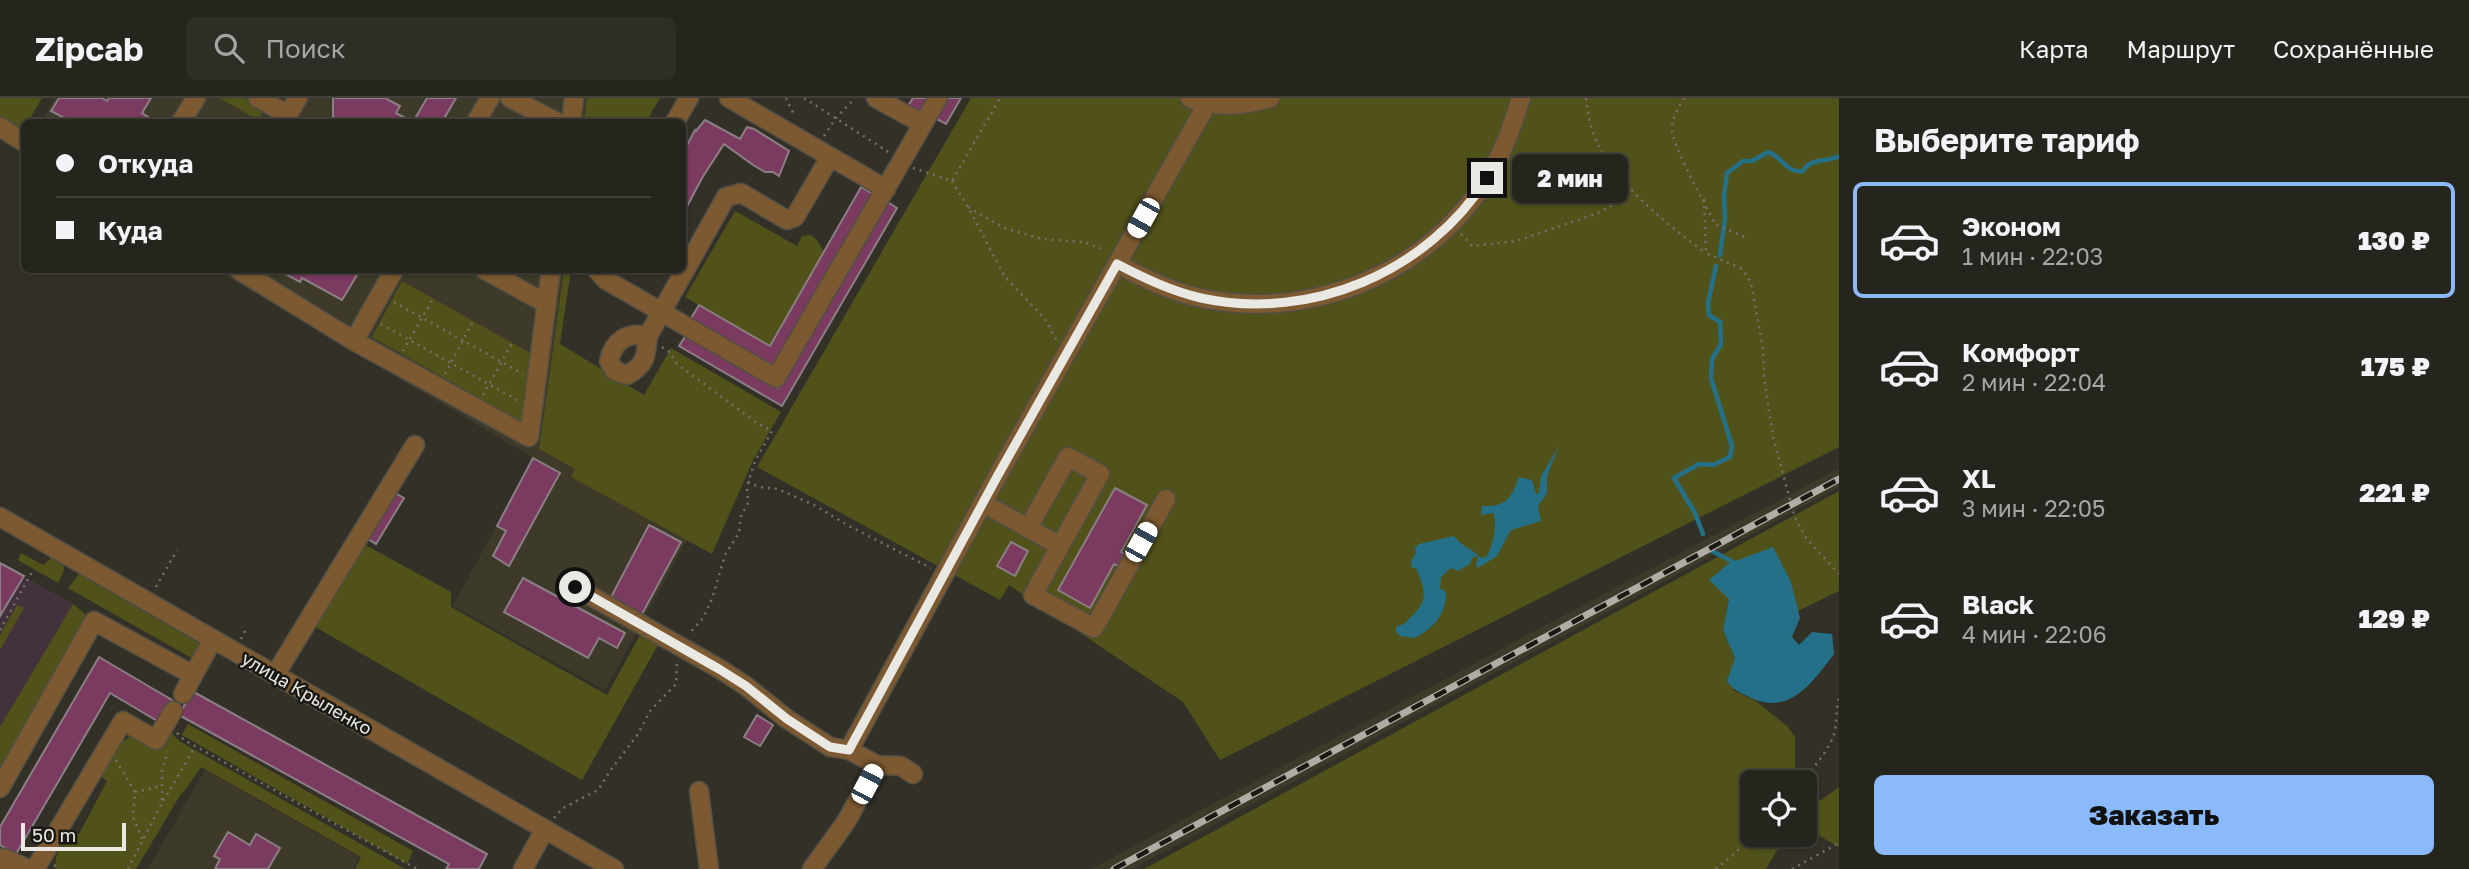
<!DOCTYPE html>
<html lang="ru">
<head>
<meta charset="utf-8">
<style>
	:root { --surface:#26251d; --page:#2e2d26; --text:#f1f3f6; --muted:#a4a5a4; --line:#42423b; --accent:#8abafc }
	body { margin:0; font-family:"Golos Text",sans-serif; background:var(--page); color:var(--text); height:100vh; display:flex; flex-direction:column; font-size:26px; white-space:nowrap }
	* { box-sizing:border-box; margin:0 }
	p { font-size:23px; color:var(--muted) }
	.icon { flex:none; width:38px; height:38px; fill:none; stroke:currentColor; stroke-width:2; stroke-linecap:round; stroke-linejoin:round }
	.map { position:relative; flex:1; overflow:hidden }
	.panel { display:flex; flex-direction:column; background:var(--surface); width:630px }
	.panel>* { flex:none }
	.top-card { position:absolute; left:21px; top:21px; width:665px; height:154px; border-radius:10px; box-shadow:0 2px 5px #0004,0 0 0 2px var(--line); display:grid; align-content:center; height:154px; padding:0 35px; background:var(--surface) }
	.controls { position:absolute; left:1740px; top:672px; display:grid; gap:14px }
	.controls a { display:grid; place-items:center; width:77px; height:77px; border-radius:10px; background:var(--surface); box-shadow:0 2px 5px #0004,0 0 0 2px var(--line); font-size:35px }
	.scale { position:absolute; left:21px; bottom:18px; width:105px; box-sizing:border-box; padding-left:7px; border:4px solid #eae8e2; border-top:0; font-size:19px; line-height:24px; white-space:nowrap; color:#eae8e2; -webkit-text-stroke:5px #1a1914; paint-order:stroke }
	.end { position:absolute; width:32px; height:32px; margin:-16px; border:9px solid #eae8e2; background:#111; box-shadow:0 0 0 4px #111 }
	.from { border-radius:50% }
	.bubble { position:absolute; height:49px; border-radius:10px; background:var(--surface); box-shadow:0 2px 5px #0004,0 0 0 2px var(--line); font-size:23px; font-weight:800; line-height:49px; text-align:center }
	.car { position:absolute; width:21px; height:42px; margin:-21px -10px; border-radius:9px; box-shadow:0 0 5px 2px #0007; background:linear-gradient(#fff 24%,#345 0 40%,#fff 0 76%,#345 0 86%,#fff 0) }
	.top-card b { display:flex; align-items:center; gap:24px; height:66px; font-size:26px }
	.top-card b+b { border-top:2px solid var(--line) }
	.top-card i { width:18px; height:18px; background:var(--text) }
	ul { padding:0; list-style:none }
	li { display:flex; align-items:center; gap:21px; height:116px; margin:0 14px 10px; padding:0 21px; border:4px solid transparent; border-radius:10px }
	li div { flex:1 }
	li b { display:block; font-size:26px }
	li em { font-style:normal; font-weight:800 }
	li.selected { border-color:var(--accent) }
	li>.icon { width:63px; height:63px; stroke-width:1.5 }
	h2 { padding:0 35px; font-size:32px; line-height:84px }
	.action { display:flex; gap:14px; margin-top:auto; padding:14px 35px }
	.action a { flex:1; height:80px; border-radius:10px; background:var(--accent); color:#111; font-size:28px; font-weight:800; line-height:80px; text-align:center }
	header { display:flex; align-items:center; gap:42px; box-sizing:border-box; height:98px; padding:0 35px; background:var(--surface); border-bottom:2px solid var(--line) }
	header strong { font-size:33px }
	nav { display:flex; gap:38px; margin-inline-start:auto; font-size:24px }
	.search { width:490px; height:63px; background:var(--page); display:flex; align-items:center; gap:18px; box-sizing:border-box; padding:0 24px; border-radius:10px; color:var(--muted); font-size:26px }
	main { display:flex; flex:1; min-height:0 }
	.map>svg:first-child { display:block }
</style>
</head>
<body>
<header>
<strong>Zipcab</strong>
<div class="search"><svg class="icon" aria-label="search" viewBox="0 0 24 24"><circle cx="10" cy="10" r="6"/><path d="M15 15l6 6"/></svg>Поиск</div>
<nav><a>Карта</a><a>Маршрут</a><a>Сохранённые</a></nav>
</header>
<main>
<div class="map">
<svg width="1839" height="771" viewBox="0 0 1839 771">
	<rect width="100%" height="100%" fill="#333127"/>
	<!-- commercial -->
	<polygon fill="#43323e" points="0,465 73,506 0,629"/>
	<!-- built -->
	<g fill="#3e3a2a">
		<polygon points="55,0 587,0 584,24 41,24"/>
		<polygon points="216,172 564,172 539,351 576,371 572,379 687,442 605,592 453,508 533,360"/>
		<polygon points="1839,370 1839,389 1132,771 1091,771"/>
		<polygon points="205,672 359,759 353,771 148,771"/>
	</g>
	<!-- green -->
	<g fill="#515219" fill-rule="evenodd">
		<polygon points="0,0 42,0 28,24 24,24 23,34 0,21"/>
		<polygon points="220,0 244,0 264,11 258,22"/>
		<polygon points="587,0 660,0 646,24 584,24"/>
		<polygon points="971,0 1839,0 1839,349 1220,662 1183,604 1009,487 1000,502 757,369"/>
		<polygon points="735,113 797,148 802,138 811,137 817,142 824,154 770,248 685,199"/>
		<polygon points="564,172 574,172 570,178 560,246 644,297 671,250 781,314 753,362 712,456 571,379 575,371 539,351"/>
		<polygon points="402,183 539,260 530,329 372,239"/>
		<path d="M1839,393V493L1798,513L1791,484L1729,501L1723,532L1735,560L1733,592L1756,603L1788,629L1795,639V673L1820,703L1839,689V749L1818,737L1800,738L1777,752L1766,771H1144ZM1752,684H1804V737H1752Z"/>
		<polygon points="362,445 451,494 451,509 607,597 640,537 658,547 582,682 310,526"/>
		<polygon points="21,455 43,467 51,460 64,468 64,473 58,485 18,462"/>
		<polygon points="79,476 202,547 195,562 68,490"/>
		<polygon points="73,506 85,516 87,524 0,678 0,629"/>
		<polygon points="17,507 24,510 0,552 0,537"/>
		<polygon points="188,626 413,753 407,766 182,637"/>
		<polygon points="170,633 179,643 405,771 355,771 361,759 201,669 183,695 182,694 136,771 55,771 56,760 68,731 79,736 107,683 98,676 116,641 125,643 132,635"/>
	</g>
	<!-- water -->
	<g fill="#257089">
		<path d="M1559,348L1547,378V395L1538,408L1541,423L1511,432L1497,458L1478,470L1476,466L1478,460L1476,458L1473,459L1470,466L1458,473L1451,470L1441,479L1440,490L1446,494C1446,516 1435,529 1415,540L1400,538L1396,534V529C1403,527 1405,525 1410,520C1429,502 1426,494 1416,470H1412L1411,463L1416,455L1415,450L1419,446L1454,438C1461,448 1472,451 1481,460L1487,458C1493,447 1498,426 1493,415L1481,417L1482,408C1506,409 1511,401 1519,379L1532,382L1536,396L1539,395L1541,378Z"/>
		<path d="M1773,449L1791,484L1800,520L1792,539L1799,547L1812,534L1832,536L1834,556C1812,585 1789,619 1749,599C1739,594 1733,592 1727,583L1735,560L1723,532L1729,501L1709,482L1728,466Z"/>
	</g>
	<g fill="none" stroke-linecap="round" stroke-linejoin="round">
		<!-- stream -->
		<g stroke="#257089" stroke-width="4.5">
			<path d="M1720,157L1725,120L1724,98L1727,75L1743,63H1752L1768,54C1782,58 1787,76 1803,73C1811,59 1826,65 1839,58"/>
			<polyline points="1703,436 1695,415 1674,380 1699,366 1713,367 1730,359 1732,348 1711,280 1712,261 1721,246 1720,224 1709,217 1708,205 1716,168"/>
			<polyline points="1712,453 1733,464"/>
		</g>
	</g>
	<!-- building -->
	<g fill="#7b3a5f" stroke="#8b7f85" stroke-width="2">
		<polygon points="59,0 102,0 107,3 109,0 151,0 142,15 148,19 144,24 72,24 51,13"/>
		<polygon points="333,0 385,0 400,8 396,15 413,24 352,24 346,21 333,20"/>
		<polygon points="427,0 456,0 442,24 413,24"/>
		<polygon points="913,0 929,0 919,15 908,8"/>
		<polygon points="947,0 961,0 946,26 935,20"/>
		<polygon points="705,22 740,41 747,29 754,31 789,53 779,78 773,74 765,74 753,67 724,46 702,80 682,118 682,57 695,32 696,33"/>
		<polygon points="861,89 873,96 773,270 690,222 699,207 770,248"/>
		<polygon points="886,103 897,110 782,308 679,248 686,237 778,290"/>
		<polygon points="278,172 360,172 342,202 302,180 300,184"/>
		<polygon points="533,360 560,375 509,468 493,458 506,433 497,428"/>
		<polygon points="1115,390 1147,407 1121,454 1124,456 1118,468 1114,466 1090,510 1058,492"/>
		<polygon points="392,393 404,400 376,446 365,439"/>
		<polygon points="649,427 681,444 641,518 610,501"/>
		<polygon points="1011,444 1028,453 1015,478 997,468"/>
		<polygon points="0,465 24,478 0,518"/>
		<polygon points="523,480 625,535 617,550 599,540 588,560 504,514"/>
		<polygon points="99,559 172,602 159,624 110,595 16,756 0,747 0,729"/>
		<polygon points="192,593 487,756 479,771 446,771 449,766 179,617"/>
		<polygon points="757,617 773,627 760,648 744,639"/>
		<polygon points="228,734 250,747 256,736 280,750 268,771 215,771 220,761 214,758"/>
	</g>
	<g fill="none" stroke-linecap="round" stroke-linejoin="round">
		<defs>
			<g id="minor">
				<polyline points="258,0 288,17 298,0"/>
				<polyline points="510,0 557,24"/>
				<polyline points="729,0 886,91"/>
				<polyline points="876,0 923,26"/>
				<path d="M1190,0C1218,10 1243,8 1270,0"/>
				<polyline points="181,24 196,0"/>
				<polyline points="476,24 490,0"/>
				<polyline points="571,24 574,0"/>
				<polyline points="675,24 689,0"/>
				<polyline points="0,29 24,44"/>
				<path d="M1117,166C1144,180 1171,194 1201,200C1304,222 1414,181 1476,97C1498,68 1511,34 1521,0"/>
				<polyline points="239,172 354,243 394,172"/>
				<polyline points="485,172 547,206"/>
				<polyline points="597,172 606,182 776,280 938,0"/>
				<path d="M648,238C628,233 613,243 609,263L615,273L627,277C646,267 646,258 648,238L726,99L741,95L787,122L795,119L830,59"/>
				<polyline points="354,243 529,339 551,172"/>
				<polyline points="983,405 1060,448"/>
				<polyline points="0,419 614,771"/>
				<polyline points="1028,430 1068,359 1100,376 1033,497 1094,530 1166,401"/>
				<polyline points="575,489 720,571 746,588 787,621 830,649 849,652 877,667 901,668 913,676"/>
				<polyline points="275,577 415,347"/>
				<polyline points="183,596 213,541"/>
				<polyline points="849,652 998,377 1207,6"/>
				<polyline points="0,690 94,523 193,577"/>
				<polyline points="699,693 709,771"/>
				<polyline points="0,766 4,760 28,771"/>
				<polyline points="35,771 123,623 156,642 173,613"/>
				<polyline points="523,771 545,731"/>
				<polyline points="812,771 846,724 877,667"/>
			</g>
		</defs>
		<!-- minor casing -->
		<use href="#minor" stroke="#504e45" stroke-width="21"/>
		<!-- path -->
		<g stroke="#737169" stroke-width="2.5" stroke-dasharray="2 5" stroke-linecap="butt">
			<polyline points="786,0 795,19"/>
			<polyline points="804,0 890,55"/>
			<path d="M1586,0C1588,17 1591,32 1598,47C1619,88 1670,129 1706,155"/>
			<path d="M1684,0C1679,9 1672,19 1672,31C1673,50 1705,105 1715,126L1745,139"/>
			<polyline points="824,38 836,20 855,0"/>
			<polyline points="913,70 952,83 1000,0"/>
			<polyline points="952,83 968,109 1005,179 1045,221 1057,243"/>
			<polyline points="1704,101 1706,155 1742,171 1751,185 1763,251 1764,279 1773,339 1795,420 1806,440 1839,476"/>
			<polyline points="968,109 1004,130 1042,141 1085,144 1106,153"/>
			<polyline points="1461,136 1472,148 1516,143 1596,116 1613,107 1616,96 1630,90"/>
			<polyline points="394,204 523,276"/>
			<polyline points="381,226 519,303"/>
			<polyline points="662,249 669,254 677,266 757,325 772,333 755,363 747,388 748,405 741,418 739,435 725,457 712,501 703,520 689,536"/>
			<polyline points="403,253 433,201"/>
			<polyline points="445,276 473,223"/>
			<polyline points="483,297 512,245"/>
			<polyline points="748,384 759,389 778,391 814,407 849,428 931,470"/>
			<polyline points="156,489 177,452"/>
			<polyline points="0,532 32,474"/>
			<polyline points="241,541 246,531"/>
			<polyline points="177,635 184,642 417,771"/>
			<polyline points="116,662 135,694 133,719 143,742"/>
			<path d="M1803,684C1813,669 1832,649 1835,632C1837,621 1836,610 1839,599"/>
			<polyline points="135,694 162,688"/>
			<polyline points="162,702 162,671 168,653"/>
			<polyline points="554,720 563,710 598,692 610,673 638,636 650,613 676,586 677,564"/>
			<polyline points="54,767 60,771"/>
			<polyline points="128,771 162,705 195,649"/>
			<polyline points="1716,771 1756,737"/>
			<polyline points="1792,771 1839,745"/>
		</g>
		<!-- minor -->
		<use href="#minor" stroke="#7c5930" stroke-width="18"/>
		<defs>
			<polyline id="rail" points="1114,771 1839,381"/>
		</defs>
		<!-- rail casing -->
		<use href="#rail" stroke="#afada5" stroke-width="7"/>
		<!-- rail -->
		<use href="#rail" stroke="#1a1914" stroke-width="4.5" stroke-dasharray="13" stroke-linecap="butt"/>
	</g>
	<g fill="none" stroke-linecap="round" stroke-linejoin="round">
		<!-- route -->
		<path stroke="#eae8e2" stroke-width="9" d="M575,489L719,571L746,588L787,621L830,649L849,652L998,377L1117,166C1144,180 1171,193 1201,200C1310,224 1428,174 1487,80"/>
	</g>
	<g text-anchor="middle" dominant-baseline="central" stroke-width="5" stroke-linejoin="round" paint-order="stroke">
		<!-- street labels -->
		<g font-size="18" fill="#eae8e2" stroke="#1a1914">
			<text transform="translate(307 595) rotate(30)">улица Крыленко</text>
		</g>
	</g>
</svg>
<div class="controls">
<a><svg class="icon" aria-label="locate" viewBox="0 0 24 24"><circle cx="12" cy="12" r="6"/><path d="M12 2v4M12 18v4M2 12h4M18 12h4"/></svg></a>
</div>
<div class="scale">50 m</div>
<i class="end from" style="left:575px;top:489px"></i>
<i class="end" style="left:1487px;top:80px"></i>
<div class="bubble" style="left:1512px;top:56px;width:116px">2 мин</div>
<i class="car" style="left:1143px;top:120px;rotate:209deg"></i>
<i class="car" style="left:1141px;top:444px;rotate:29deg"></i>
<i class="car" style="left:867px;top:686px;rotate:28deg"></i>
<div class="top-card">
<b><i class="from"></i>Откуда</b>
<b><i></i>Куда</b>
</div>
</div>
<section class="panel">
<h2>Выберите тариф</h2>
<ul>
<li class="selected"><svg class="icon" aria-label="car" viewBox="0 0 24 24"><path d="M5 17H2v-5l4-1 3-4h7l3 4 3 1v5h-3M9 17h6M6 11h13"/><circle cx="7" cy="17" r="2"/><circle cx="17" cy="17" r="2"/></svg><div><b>Эконом</b><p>1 мин · 22:03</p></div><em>130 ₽</em></li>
<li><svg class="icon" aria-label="car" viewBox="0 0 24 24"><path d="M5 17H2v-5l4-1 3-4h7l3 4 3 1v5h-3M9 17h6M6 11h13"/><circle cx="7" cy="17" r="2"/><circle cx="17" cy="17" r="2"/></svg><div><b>Комфорт</b><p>2 мин · 22:04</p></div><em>175 ₽</em></li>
<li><svg class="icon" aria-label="car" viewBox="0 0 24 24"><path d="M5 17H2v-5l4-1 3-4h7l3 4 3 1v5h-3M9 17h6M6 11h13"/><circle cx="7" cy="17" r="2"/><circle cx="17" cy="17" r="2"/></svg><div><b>XL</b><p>3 мин · 22:05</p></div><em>221 ₽</em></li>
<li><svg class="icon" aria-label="car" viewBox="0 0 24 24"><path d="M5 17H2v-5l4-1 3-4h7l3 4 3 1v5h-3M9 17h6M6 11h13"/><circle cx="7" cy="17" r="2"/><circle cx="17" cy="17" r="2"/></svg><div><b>Black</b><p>4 мин · 22:06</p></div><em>129 ₽</em></li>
</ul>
<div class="action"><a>Заказать</a></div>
</section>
</main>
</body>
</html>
